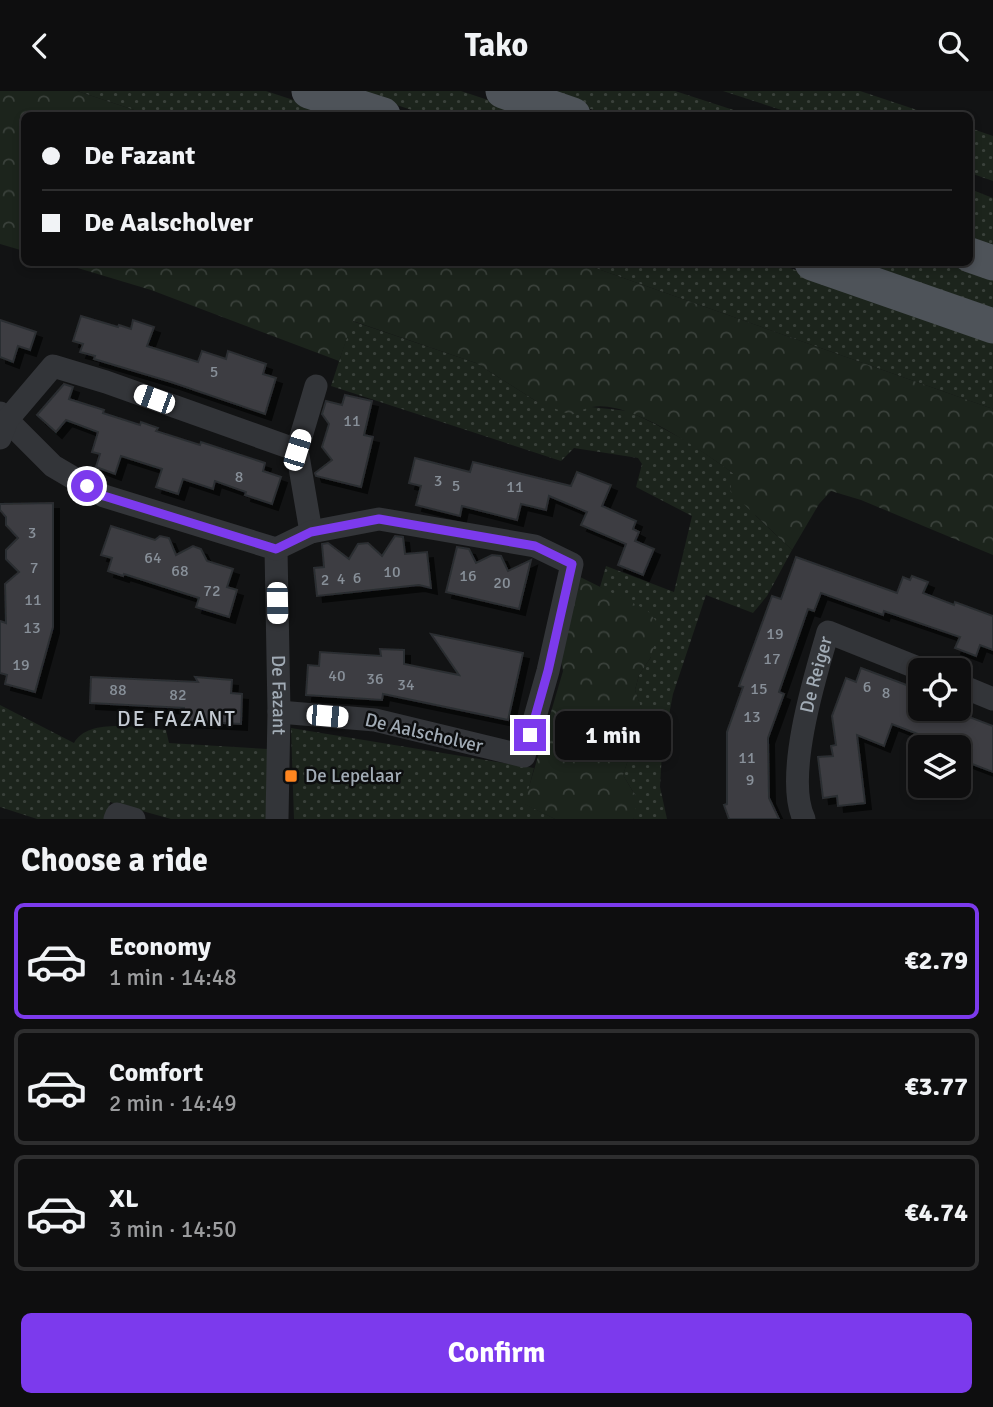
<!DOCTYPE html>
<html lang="en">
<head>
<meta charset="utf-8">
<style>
	:root { --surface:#0e0e0f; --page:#1c1c1d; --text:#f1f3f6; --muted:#9b9c9e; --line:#2e2e2f; --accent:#7c3aed }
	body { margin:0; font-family:Signika,sans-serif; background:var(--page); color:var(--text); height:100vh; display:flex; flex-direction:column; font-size:26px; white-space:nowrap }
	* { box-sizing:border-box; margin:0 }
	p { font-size:23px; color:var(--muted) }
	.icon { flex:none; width:38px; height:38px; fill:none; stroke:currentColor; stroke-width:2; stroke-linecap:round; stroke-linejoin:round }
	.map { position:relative; height:728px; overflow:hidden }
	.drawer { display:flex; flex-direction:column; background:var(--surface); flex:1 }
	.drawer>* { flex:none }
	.hud { position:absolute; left:21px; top:21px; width:952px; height:154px; border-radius:10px; box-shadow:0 4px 10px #0003,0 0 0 2px var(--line); display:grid; align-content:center; height:154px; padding:0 21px; background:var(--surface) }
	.tools { position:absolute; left:908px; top:567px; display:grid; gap:14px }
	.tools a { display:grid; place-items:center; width:63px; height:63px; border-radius:10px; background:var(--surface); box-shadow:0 4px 10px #0003,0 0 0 2px var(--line); font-size:35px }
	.end { position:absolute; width:32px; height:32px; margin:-16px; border:9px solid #7c3aed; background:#fff; box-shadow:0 0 0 4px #fff }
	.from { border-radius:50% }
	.bubble { position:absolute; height:49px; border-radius:10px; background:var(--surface); box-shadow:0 4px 10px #0003,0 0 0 2px var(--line); font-size:23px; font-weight:700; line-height:49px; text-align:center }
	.car { position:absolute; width:21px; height:42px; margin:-21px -10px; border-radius:9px; box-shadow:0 0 5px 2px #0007; background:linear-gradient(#fff 24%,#345 0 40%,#fff 0 76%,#345 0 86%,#fff 0) }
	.hud b { display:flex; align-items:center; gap:24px; height:66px; font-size:26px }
	.hud b+b { border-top:2px solid var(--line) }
	.hud i { width:18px; height:18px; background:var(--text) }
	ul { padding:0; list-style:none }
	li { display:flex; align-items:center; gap:21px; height:116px; margin:0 14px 10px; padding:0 7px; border:4px solid var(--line); border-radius:10px }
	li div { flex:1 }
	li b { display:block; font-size:26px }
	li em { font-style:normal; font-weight:700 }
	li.active { border-color:var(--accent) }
	li>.icon { width:63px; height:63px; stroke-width:1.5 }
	h2 { padding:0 21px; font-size:32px; line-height:84px }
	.action { display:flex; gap:14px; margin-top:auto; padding:14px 21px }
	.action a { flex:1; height:80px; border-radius:10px; background:var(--accent); color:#fff; font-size:28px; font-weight:700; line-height:80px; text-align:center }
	header { display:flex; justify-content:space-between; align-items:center; height:91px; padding:0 21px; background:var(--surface); font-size:32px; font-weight:700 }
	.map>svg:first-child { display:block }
</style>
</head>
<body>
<header><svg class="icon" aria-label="back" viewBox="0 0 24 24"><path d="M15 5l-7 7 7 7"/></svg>Tako<svg class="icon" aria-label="search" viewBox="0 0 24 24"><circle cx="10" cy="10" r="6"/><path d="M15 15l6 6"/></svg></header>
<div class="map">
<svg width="993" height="728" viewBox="0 0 993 728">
	<defs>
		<pattern id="grass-dots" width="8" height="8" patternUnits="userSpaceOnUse" patternTransform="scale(1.75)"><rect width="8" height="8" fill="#1c241c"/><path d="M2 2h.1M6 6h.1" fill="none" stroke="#3a413b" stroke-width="1.8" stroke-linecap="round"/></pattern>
		<pattern id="forest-crowns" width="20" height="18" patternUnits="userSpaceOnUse" patternTransform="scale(1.75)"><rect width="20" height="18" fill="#1c241c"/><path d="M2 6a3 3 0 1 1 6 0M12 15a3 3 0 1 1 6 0" fill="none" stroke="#3a413b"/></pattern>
		<filter id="shadow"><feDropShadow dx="6" dy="6" stdDeviation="0" flood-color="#0009"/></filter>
	</defs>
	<rect width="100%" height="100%" fill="#121314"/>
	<!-- grass -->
	<g fill="url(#grass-dots)">
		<polygon points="77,0 266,0 339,24 149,24"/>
		<polygon points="354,0 461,0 533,24 427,24"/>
		<polygon points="536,0 675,0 749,24 609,24"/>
		<polygon points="723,0 860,0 932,24 797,24"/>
		<polygon points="970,37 993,45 993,90 970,82"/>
		<polygon points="970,98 993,107 993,157 970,149"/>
		<polygon points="581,172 775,172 993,245 993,318"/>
		<polygon points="862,172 959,172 993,183 993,217"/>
		<polygon points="352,230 476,272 536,310 628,320 655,333 690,352 733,382 756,425 792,459 767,505 753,522 706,504 673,603 662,661 660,696 667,728 633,728 635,725 635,704 623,684 640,633 642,620 635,599 639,584 651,566 616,505 600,496 606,475 674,501 692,425 636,396 642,373 638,367 574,357 561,370 331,295"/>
		<path d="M0,614L74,652C88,626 140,637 166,639L169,652L268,658L269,728H171L110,711L106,728H37L0,716Z"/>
		<polygon points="291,637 534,677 525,713 555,728 294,728"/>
	</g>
	<!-- forest -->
	<g fill="url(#forest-crowns)">
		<polygon points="0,0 77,0 149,24 24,24 24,160 0,153"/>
		<path d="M61,172H581L993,318V464L861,409L831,400L819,413L792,459L730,400L733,382C702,360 629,308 592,316C585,317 578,321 571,324L536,310L476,272L353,230L339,270L151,199Z"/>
		<polygon points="576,484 647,519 660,535 651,566 639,584 635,599 642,619 640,633 623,684 635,704 635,726 633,728 555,728 524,713 563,580 557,553"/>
	</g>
	<!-- building -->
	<g fill="#3c3e42" stroke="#2c2d30" stroke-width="2" filter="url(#shadow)">
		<polygon points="81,225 118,236 119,234 131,238 133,229 154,236 147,255 198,271 202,260 226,268 228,260 266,273 263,283 276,287 265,323 171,291 94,268 95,265 80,261 83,253 73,250"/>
		<polygon points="0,229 36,241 30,259 18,255 13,271 0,266"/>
		<polygon points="64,293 73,296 69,308 104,319 103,322 140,334 141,331 158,337 156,340 200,354 201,351 265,372 263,380 281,386 272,413 245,404 246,401 215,390 213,398 183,388 178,403 156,396 162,378 121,365 115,383 96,376 100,363 92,361 98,341 66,329 56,341 37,324"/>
		<polygon points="345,304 372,310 364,344 373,346 361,396 316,385 315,382 332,369 322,356 329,333 322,323 326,310 342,314"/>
		<polygon points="415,367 470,381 473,371 571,395 577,381 611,394 602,415 636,430 633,438 639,441 635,450 654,458 643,484 618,474 626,453 581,434 587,421 549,405 546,419 521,413 517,429 462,415 460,425 416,414 421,395 409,392"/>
		<polygon points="53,412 53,536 35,601 5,593 7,584 0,582 0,530 6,532 5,493 19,481 6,468 6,459 18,447 6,434 6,426 0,419 0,413"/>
		<polygon points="111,435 155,449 160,445 169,447 176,464 193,455 201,458 207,470 233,478 227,496 237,499 229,526 196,516 199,507 124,483 123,485 108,480 112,467 101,464"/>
		<polygon points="395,445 403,446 405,463 427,461 431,497 419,494 317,505 314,477 324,476 322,453 328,452 349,468 358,453 368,452 382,465"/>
		<polygon points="457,456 469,458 476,472 492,464 501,465 508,480 531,469 519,518 446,501"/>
		<polygon points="796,466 897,502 903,486 910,489 912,485 928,491 923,502 954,514 955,511 993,525 993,559 980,554 976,565 955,557 960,546 884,520 883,524 821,502 814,520 808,518 779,601 784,603 768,647 769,707 779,728 729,728 724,714 727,713 727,641 743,596 739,595 772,505 781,508"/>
		<polygon points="431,543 523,562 508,629 383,603 382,609 306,604 308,574 319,575 320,561 381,565 380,558 404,559 404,573 459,584"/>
		<polygon points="861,577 920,599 920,618 957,618 956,621 993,635 993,681 959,668 959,656 934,656 936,650 892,633 884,655 857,644 865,712 838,715 837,705 823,707 818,666 833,665 831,655 836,654 832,625 846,587 856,591"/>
		<polygon points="91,586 198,591 195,586 232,589 231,602 242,603 241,633 184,630 184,617 90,612"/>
	</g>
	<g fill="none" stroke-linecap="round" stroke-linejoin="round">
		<!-- minor -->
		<g stroke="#333539" stroke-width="23">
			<path id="s1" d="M0,322L53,375L104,405L276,458L279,621L277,728"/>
			<polyline points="0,347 7,329 53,275 106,291 297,359 311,441"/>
			<polyline points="297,359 316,295"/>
			<polyline points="276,458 311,441 379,428 535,455 572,473 548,580 524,665 375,629 279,621"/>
			<polyline points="959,594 993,608"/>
			<polyline points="115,728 117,723 134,728"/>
			<path id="s2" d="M804,728C784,686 815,585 828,541L923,579"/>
		</g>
		<!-- primary -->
		<g stroke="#4e5359" stroke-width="35">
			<polyline points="309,0 383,24"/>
			<polyline points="503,0 573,24"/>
			<polyline points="970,164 993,172"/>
			<polyline points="812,172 993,235"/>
		</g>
	</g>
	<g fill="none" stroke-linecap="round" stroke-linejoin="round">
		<!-- route -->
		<polyline stroke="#7c3aed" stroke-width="9" points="87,395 104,405 276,458 311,441 379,428 535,455 572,473 548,580 530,644"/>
	</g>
	<!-- markers -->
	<rect fill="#ff851f" stroke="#0d0e0f" stroke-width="2.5" x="284" y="678" width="14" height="14" rx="3.5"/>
	<g text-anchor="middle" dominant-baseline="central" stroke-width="5" stroke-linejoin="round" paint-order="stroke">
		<!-- number labels -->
		<g font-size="16" fill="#889099">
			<text x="214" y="281">5</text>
			<text x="352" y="330">11</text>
			<text x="239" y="386">8</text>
			<text x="438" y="390">3</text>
			<text x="456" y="395">5</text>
			<text x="515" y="396">11</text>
			<text x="32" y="442">3</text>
			<text x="153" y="467">64</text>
			<text x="34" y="477">7</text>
			<text x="180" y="480">68</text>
			<text x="392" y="481">10</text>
			<text x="468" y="485">16</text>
			<text x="357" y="487">6</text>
			<text x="341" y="488">4</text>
			<text x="325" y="489">2</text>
			<text x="502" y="492">20</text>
			<text x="212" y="500">72</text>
			<text x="33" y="509">11</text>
			<text x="32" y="537">13</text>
			<text x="775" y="543">19</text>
			<text x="772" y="568">17</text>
			<text x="21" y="574">19</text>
			<text x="337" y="585">40</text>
			<text x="375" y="588">36</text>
			<text x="406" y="594">34</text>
			<text x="867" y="596">6</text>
			<text x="759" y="598">15</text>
			<text x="118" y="599">88</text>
			<text x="886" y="602">8</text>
			<text x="178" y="604">82</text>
			<text x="752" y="626">13</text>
			<text x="747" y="667">11</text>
			<text x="750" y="689">9</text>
		</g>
		<!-- street labels -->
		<g font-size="19" fill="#a2acb6" stroke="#0d0e0f">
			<text stroke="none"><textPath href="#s2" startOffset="147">De Reiger</textPath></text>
			<text stroke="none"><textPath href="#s1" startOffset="460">De Fazant</textPath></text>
			<text transform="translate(424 642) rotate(13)">De Aalscholver</text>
		</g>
		<!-- poi labels -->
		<g font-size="19" fill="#a2acb6" stroke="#0d0e0f" text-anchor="start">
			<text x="305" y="685">De Lepelaar</text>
		</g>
		<!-- neighbourhood labels -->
		<g font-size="21" letter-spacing="2" fill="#c4cad2" stroke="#0d0e0f">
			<text x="177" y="628">DE FAZANT</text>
		</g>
	</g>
</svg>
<div class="tools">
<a><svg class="icon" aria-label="locate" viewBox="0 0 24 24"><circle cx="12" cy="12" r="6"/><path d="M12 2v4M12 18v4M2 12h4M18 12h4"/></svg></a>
<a><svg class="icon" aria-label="layers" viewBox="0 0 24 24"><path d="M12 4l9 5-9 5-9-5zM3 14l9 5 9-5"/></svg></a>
</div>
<i class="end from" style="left:87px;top:395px"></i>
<i class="end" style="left:530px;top:644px"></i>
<div class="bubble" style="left:555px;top:620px;width:116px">1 min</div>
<i class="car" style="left:154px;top:308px;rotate:290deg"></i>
<i class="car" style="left:297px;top:359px;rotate:17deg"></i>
<i class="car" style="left:277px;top:512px;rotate:179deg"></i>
<i class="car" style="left:327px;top:625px;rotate:95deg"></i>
<div class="hud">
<b><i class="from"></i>De Fazant</b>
<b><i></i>De Aalscholver</b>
</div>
</div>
<section class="drawer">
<h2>Choose a ride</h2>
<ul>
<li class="active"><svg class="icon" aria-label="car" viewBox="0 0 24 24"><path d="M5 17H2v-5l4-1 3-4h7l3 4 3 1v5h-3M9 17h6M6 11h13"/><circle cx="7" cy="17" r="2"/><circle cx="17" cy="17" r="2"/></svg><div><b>Economy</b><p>1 min · 14:48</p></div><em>€2.79</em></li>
<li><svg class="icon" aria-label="car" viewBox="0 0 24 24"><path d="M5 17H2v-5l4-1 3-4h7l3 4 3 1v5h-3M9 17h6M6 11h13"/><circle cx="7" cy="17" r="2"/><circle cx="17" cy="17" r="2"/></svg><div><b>Comfort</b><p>2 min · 14:49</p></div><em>€3.77</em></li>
<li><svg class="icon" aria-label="car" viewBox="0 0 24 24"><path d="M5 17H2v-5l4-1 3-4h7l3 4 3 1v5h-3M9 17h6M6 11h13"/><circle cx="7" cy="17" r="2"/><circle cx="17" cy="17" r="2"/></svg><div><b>XL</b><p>3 min · 14:50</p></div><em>€4.74</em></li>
</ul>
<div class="action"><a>Confirm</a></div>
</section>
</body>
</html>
